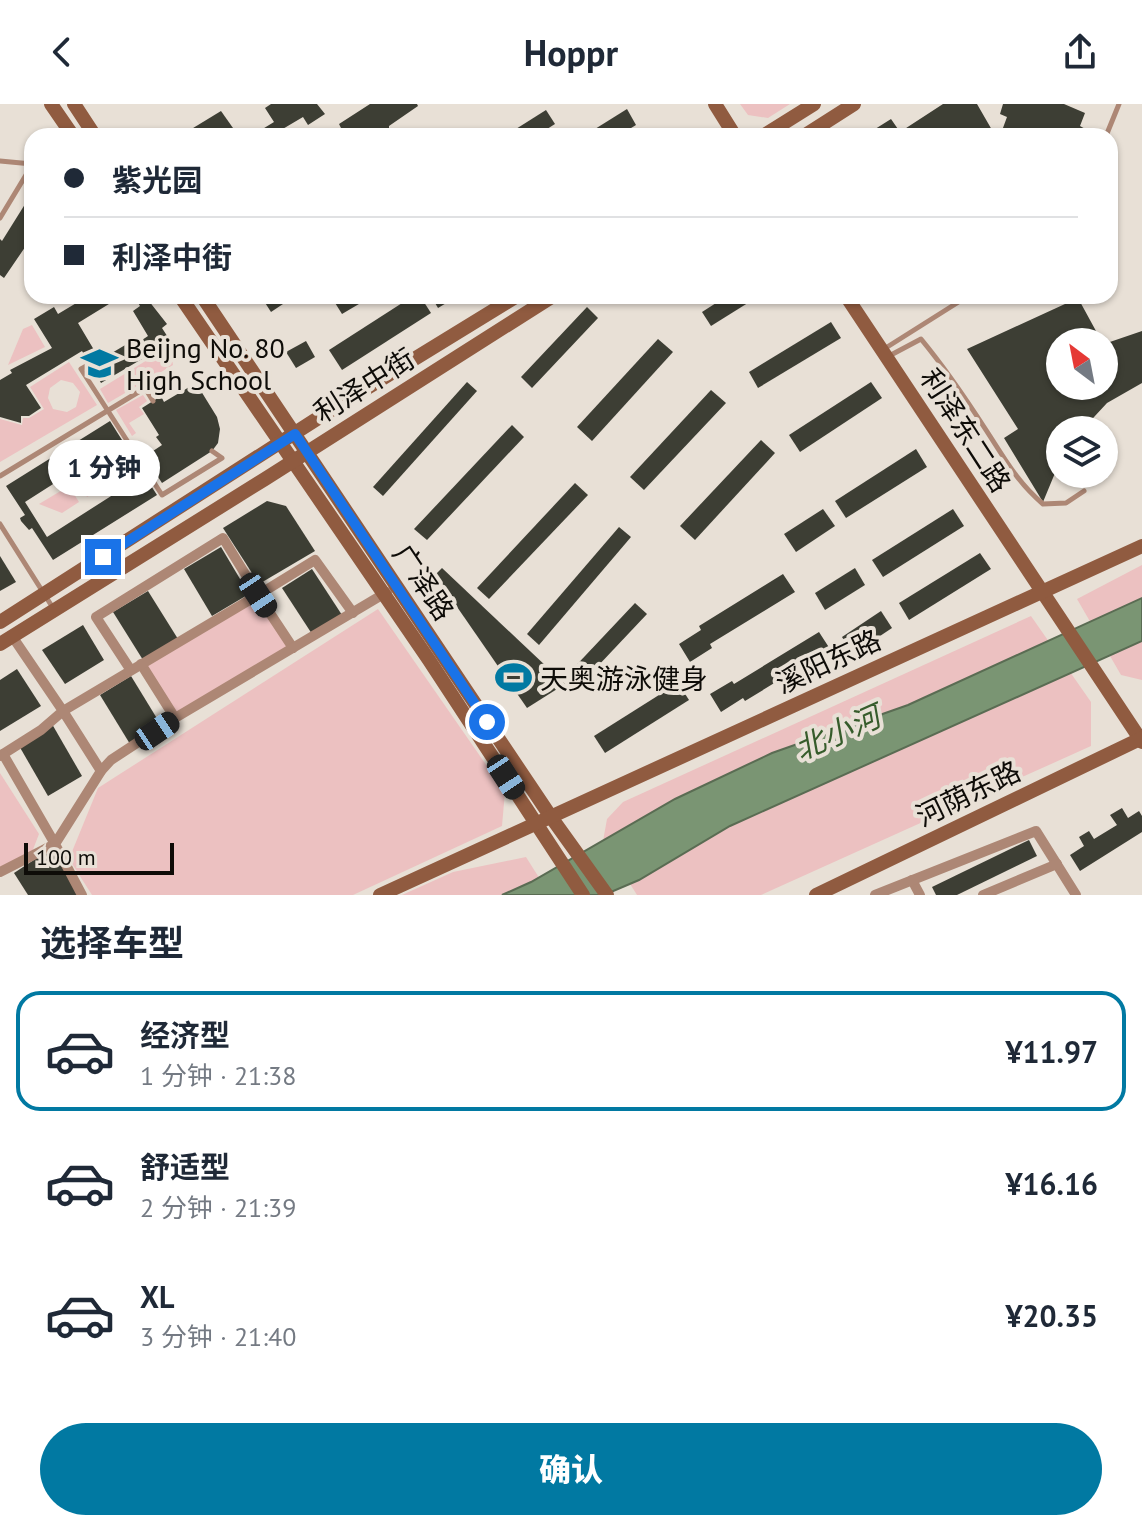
<!DOCTYPE html>
<html lang="zh">
<head>
<meta charset="utf-8">
<style>
	:root { --surface:#fff; --page:#f6f6f7; --text:#1f2937; --muted:#747a83; --line:#e0e1e3; --accent:#0179a2 }
	body { margin:0; font-family:"PT Sans","Noto Sans SC",sans-serif; background:var(--page); color:var(--text); height:100vh; display:flex; flex-direction:column; font-size:30px; white-space:nowrap }
	* { box-sizing:border-box; margin:0 }
	p { font-size:26px; color:var(--muted) }
	.icon { flex:none; width:44px; height:44px; fill:none; stroke:currentColor; stroke-width:2; stroke-linecap:round; stroke-linejoin:round }
	.map { position:relative; height:791px; overflow:hidden }
	.panel { display:flex; flex-direction:column; background:var(--surface); flex:1 }
	.panel>* { flex:none }
	.hud { position:absolute; left:24px; top:24px; width:1094px; height:176px; border-radius:24px; box-shadow:0 2px 6px #0004; display:grid; align-content:center; height:176px; padding:0 40px; background:var(--surface) }
	.needle { width:52px; rotate:328deg }
	.fabs { position:absolute; left:1046px; top:224px; display:grid; gap:16px }
	.fabs a { display:grid; place-items:center; width:72px; height:72px; border-radius:50%; background:var(--surface); box-shadow:0 2px 6px #0004; font-size:40px }
	.scale { position:absolute; left:24px; bottom:20px; width:150px; box-sizing:border-box; padding-left:8px; border:4px solid #0e0c08; border-top:0; font-size:22px; line-height:28px; white-space:nowrap; color:#0e0c08; -webkit-text-stroke:6px #e8e0d6; paint-order:stroke }
	.end { position:absolute; width:36px; height:36px; margin:-18px; border:10px solid #1a73e8; background:#fff; box-shadow:0 0 0 4px #fff }
	.from { border-radius:50% }
	.bubble { position:absolute; height:56px; border-radius:28px; background:var(--surface); box-shadow:0 2px 6px #0004; font-size:26px; font-weight:800; line-height:56px; text-align:center }
	.car { position:absolute; width:24px; height:48px; margin:-24px -12px; border-radius:10px; box-shadow:0 0 6px 2px #0007; background:linear-gradient(#222 24%,#8ab4d8 0 40%,#222 0 76%,#8ab4d8 0 86%,#222 0) }
	.hud b { display:flex; align-items:center; gap:28px; height:76px; font-size:30px }
	.hud b+b { border-top:2px solid var(--line) }
	.hud i { width:20px; height:20px; background:var(--text) }
	ul { padding:0; list-style:none }
	li { display:flex; align-items:center; gap:24px; height:120px; margin:0 16px 12px; padding:0 24px; border:4px solid transparent; border-radius:24px }
	li div { flex:1 }
	li b { display:block; font-size:30px }
	li em { font-style:normal; font-weight:800 }
	li.current { border-color:var(--accent) }
	li>.icon { width:72px; height:72px; stroke-width:1.5 }
	h2 { padding:0 40px; font-size:36px; line-height:96px }
	.action { display:flex; gap:16px; margin-top:auto; padding:16px 40px }
	.action a { flex:1; height:92px; border-radius:48px; background:var(--accent); color:#fff; font-size:32px; font-weight:800; line-height:92px; text-align:center }
	header { display:flex; justify-content:space-between; align-items:center; height:104px; padding:0 40px; background:var(--surface); font-size:36px; font-weight:800 }
	.map>svg:first-child { display:block }
</style>
</head>
<body>
<header><svg class="icon" aria-label="back" viewBox="0 0 24 24"><path d="M15 5l-7 7 7 7"/></svg>Hoppr<svg class="icon" aria-label="share" viewBox="0 0 24 24"><path d="M12 15V3M7 8l5-5 5 5M5 13v7h14v-7"/></svg></header>
<div class="map">
<svg width="1142" height="791" viewBox="0 0 1142 791">
	<rect width="100%" height="100%" fill="#e8e0d6"/>
	<!-- green -->
	<g fill="#ecc1c1" fill-rule="evenodd">
		<polygon points="740,0 790,0 768,14 748,11"/>
		<polygon points="32,221 45,243 8,261 23,225"/>
		<polygon points="170,242 173,261 108,299 100,285"/>
		<path d="M69,258L97,301L0,358V315L22,321L23,314H29L44,305L30,283ZM61,276L73,279L80,288L76,303L67,308L53,305L48,294L50,284Z"/>
		<polygon points="143,291 147,297 139,303 144,310 129,319 136,329 132,332 116,306"/>
		<polygon points="107,358 105,382 87,393 77,377"/>
		<polygon points="69,382 79,398 62,409 39,400"/>
		<polygon points="1142,461 1142,576 1121,571 1077,495"/>
		<polygon points="258,492 290,543 174,611 144,564"/>
		<polygon points="378,505 505,688 502,722 353,791 92,791 69,755 98,684"/>
		<polygon points="1031,512 1091,598 1091,642 761,791 637,791 603,737 607,715 623,698"/>
		<polygon points="0,669 39,730 29,756 0,773"/>
		<polygon points="526,753 550,791 402,791 453,768"/>
	</g>
	<!-- water -->
	<polygon fill="#7a9573" stroke="#5a6c53" stroke-width="2" points="1142,494 1142,537 730,722 639,776 604,791 502,791 531,778 675,695 772,649 908,601"/>
	<!-- building -->
	<g fill="#3d3e34">
		<polygon points="271,0 317,0 325,10 308,21 303,13 281,26 284,32 258,32 256,29 274,18 265,4"/>
		<polygon points="370,0 417,0 418,2 389,22 389,29 383,32 341,32 344,30 339,20"/>
		<polygon points="943,0 977,0 992,26 990,32 864,32 891,15 900,28"/>
		<polygon points="1003,0 1064,0 1085,9 1080,22 1087,26 1084,32 1000,32 1007,13 1000,10"/>
		<polygon points="627,5 636,21 618,32 589,32 587,30"/>
		<polygon points="546,6 555,20 536,32 505,32"/>
		<polygon points="221,7 233,24 223,32 180,32"/>
		<polygon points="32,89 32,133 4,174 0,171 0,135 2,137"/>
		<polygon points="77,192 122,192 78,219 100,256 137,234 139,238 148,232 133,207 140,202 134,192 145,192 167,220 162,224 171,238 101,279 82,247 26,281 41,304 29,312 21,312 21,319 0,313 0,276 12,269 10,266 52,244 34,215 54,203 58,210 78,198 75,193"/>
		<polygon points="266,192 295,192 271,208 262,194"/>
		<polygon points="335,192 361,192 364,197 342,210 332,194"/>
		<polygon points="413,192 420,192 431,209 342,266 329,246"/>
		<polygon points="431,192 458,192 438,204"/>
		<polygon points="727,192 759,192 711,222 702,208"/>
		<polygon points="1078,194 1102,238 1060,238 1060,282 1104,282 1104,240 1142,227 1142,279 1107,299 1082,326 1060,326 1060,357 1043,398 1004,334 1018,325 967,245"/>
		<polygon points="587,203 598,214 532,284 521,273"/>
		<polygon points="831,218 841,234 758,284 749,268"/>
		<polygon points="658,235 673,248 592,337 577,323"/>
		<polygon points="306,237 315,253 296,264 286,248"/>
		<polygon points="467,278 477,287 383,392 373,383"/>
		<polygon points="871,278 882,294 800,348 789,331"/>
		<polygon points="196,279 217,313 220,325 218,339 212,347 162,379 149,359 157,353 153,347 162,341 156,333 159,331 142,304 161,292 164,298"/>
		<polygon points="711,286 726,299 644,386 630,373"/>
		<polygon points="110,317 122,336 25,398 47,433 144,371 157,391 53,456 32,424 29,426 21,417 20,414 25,411 6,382"/>
		<polygon points="512,321 524,333 427,436 414,425"/>
		<polygon points="761,336 775,349 695,436 680,422"/>
		<polygon points="916,345 927,363 846,414 835,397"/>
		<polygon points="575,379 588,391 489,495 477,484"/>
		<polygon points="267,397 286,402 315,447 259,480 223,424"/>
		<polygon points="823,405 835,422 796,448 784,430"/>
		<polygon points="953,405 964,422 883,473 872,456"/>
		<polygon points="619,423 631,433 539,541 527,530"/>
		<polygon points="221,443 249,490 212,512 184,465"/>
		<polygon points="980,449 991,465 909,516 899,499"/>
		<polygon points="0,452 16,478 0,487"/>
		<polygon points="442,464 565,580 527,604 435,471"/>
		<polygon points="855,464 865,481 825,506 815,489"/>
		<polygon points="312,465 342,511 312,530 282,484"/>
		<polygon points="783,470 795,488 710,540 712,544 690,558 679,540 701,526 699,522"/>
		<polygon points="148,487 178,535 143,556 113,508"/>
		<polygon points="635,499 647,510 580,581 568,570"/>
		<polygon points="881,507 892,524 853,550 842,533"/>
		<polygon points="83,521 104,556 65,580 42,546"/>
		<polygon points="819,528 830,545 745,597 743,594 721,608 710,590 732,577 734,580"/>
		<polygon points="17,565 41,602 0,627 0,576"/>
		<polygon points="131,572 161,621 130,640 100,591"/>
		<polygon points="678,579 689,596 605,649 594,632"/>
		<polygon points="52,620 82,672 48,692 18,640"/>
		<polygon points="1122,704 1128,714 1139,707 1142,712 1142,728 1080,767 1070,751 1084,742 1079,733 1089,727 1094,735 1117,721 1110,711"/>
		<polygon points="1029,736 1037,752 957,791 936,791 932,783"/>
		<polygon points="52,744 82,791 28,791 14,769"/>
	</g>
	<g fill="none" stroke-linecap="round" stroke-linejoin="round">
		<!-- lane -->
		<g stroke="#ad8775" stroke-width="5">
			<polyline points="1106,32 1119,0"/>
			<polyline points="0,57 32,60"/>
			<polyline points="0,114 32,61"/>
			<polyline points="884,245 968,192"/>
			<path d="M889,252L921,235C945,264 966,295 986,326C1005,355 1017,378 1043,400L1066,399L1084,387"/>
			<polyline points="90,260 81,265 162,391 222,354 212,347"/>
			<polyline points="0,372 145,284 153,297"/>
			<polyline points="0,420 53,504"/>
		</g>
		<!-- street -->
		<g stroke="#ad8775" stroke-width="10">
			<polyline points="141,560 175,614"/>
			<polyline points="130,565 96,513 223,434 258,491 315,456 353,509"/>
			<polyline points="0,652 41,626 63,607 12,532"/>
			<polyline points="101,667 63,607 258,491 293,544"/>
			<polyline points="0,768 55,740 3,650"/>
			<polyline points="912,776 920,791"/>
			<polyline points="82,791 55,740 101,667 111,656 175,614 387,488"/>
			<polyline points="875,791 1036,727 1076,791"/>
			<polyline points="983,791 1057,760"/>
		</g>
		<!-- secondary -->
		<g stroke="#905b40" stroke-width="14">
			<polyline points="51,0 73,32"/>
			<polyline points="74,0 95,32"/>
			<polyline points="715,0 735,32"/>
			<polyline points="763,32 814,0"/>
			<polyline points="804,32 854,0"/>
			<polyline points="180,192 429,556 583,791"/>
			<polyline points="202,192 551,713 607,791"/>
			<polyline points="846,192 1142,638"/>
			<polyline points="0,518 323,311 517,192"/>
			<polyline points="0,540 265,375 553,192"/>
			<polyline points="380,791 1142,442"/>
			<polyline points="816,791 1142,634"/>
		</g>
	</g>
	<g fill="none" stroke-linecap="round" stroke-linejoin="round">
		<!-- route -->
		<polyline stroke="#1a73e8" stroke-width="10" points="103,453 295,330 487,618"/>
	</g>
	<!-- icons -->
	<defs>
		<symbol id="school-bare" viewBox="-9 -9 18 18"><path d="M0-5L7-2L0 1L-7-2ZM-4 1L0 2.5L4 1V4Q0 6-4 4Z" fill="#0179a2" stroke="#e8e0d6" stroke-width="2.5" paint-order="stroke"/></symbol>
		<symbol id="stadium-bare" viewBox="-9 -9 18 18"><path d="M0-5a6.5 5 0 1 0 0 10a6.5 5 0 1 0 0-10ZM-3.5-1.8h7v3.6h-7Z" fill="#0179a2" stroke="#e8e0d6" stroke-width="2.5" paint-order="stroke"/></symbol>
	</defs>
	<g fill-rule="evenodd">
		<use href="#school-bare" x="74" y="234" width="51" height="51"/>
		<use href="#stadium-bare" x="488" y="548" width="51" height="51"/>
	</g>
	<g text-anchor="middle" dominant-baseline="central" stroke-width="8" stroke-linejoin="round" paint-order="stroke">
		<!-- poi labels -->
		<g font-size="28" fill="#0e0c08" stroke="#e8e0d6" text-anchor="start">
			<text x="126" y="243">Beijng No. 80<tspan x="126" dy="32">High School</tspan></text>
			<text x="540" y="574">天奥游泳健身</text>
		</g>
		<!-- street labels -->
		<g font-size="28" fill="#0e0c08" stroke="#e8e0d6">
			<text transform="translate(364 281) rotate(-32)">利泽中街</text>
			<text transform="translate(966 326) rotate(57)">利泽东二路</text>
			<text transform="translate(424 478) rotate(56)">广泽路</text>
			<text transform="translate(828 557) rotate(-25)">溪阳东路</text>
			<text transform="translate(968 689) rotate(-26)">河荫东路</text>
		</g>
		<!-- water labels -->
		<g font-size="30" font-style="italic" fill="#365c2b" stroke="#e8e0d6">
			<text transform="translate(837 628) rotate(-24)">北小河</text>
		</g>
	</g>
</svg>
<div class="fabs">
<a><svg class="needle" viewBox="-14 -14 28 28"><path d="M0-13l5 13h-10z" fill="#e53935"/><path d="M0 13l5-13h-10z" fill="#747a83"/></svg></a>
<a><svg class="icon" aria-label="layers" viewBox="0 0 24 24"><path d="M12 4l9 5-9 5-9-5zM3 14l9 5 9-5"/></svg></a>
</div>
<div class="scale">100 m</div>
<i class="end from" style="left:487px;top:618px"></i>
<i class="end" style="left:103px;top:453px"></i>
<div class="bubble" style="left:48px;top:336px;width:112px">1 分钟</div>
<i class="car" style="left:258px;top:491px;rotate:147deg"></i>
<i class="car" style="left:157px;top:627px;rotate:56deg"></i>
<i class="car" style="left:506px;top:673px;rotate:147deg"></i>
<div class="hud">
<b><i class="from"></i>紫光园</b>
<b><i></i>利泽中街</b>
</div>
</div>
<section class="panel">
<h2>选择车型</h2>
<ul>
<li class="current"><svg class="icon" aria-label="car" viewBox="0 0 24 24"><path d="M5 17H2v-5l4-1 3-4h7l3 4 3 1v5h-3M9 17h6M6 11h13"/><circle cx="7" cy="17" r="2"/><circle cx="17" cy="17" r="2"/></svg><div><b>经济型</b><p>1 分钟 · 21:38</p></div><em>¥11.97</em></li>
<li><svg class="icon" aria-label="car" viewBox="0 0 24 24"><path d="M5 17H2v-5l4-1 3-4h7l3 4 3 1v5h-3M9 17h6M6 11h13"/><circle cx="7" cy="17" r="2"/><circle cx="17" cy="17" r="2"/></svg><div><b>舒适型</b><p>2 分钟 · 21:39</p></div><em>¥16.16</em></li>
<li><svg class="icon" aria-label="car" viewBox="0 0 24 24"><path d="M5 17H2v-5l4-1 3-4h7l3 4 3 1v5h-3M9 17h6M6 11h13"/><circle cx="7" cy="17" r="2"/><circle cx="17" cy="17" r="2"/></svg><div><b>XL</b><p>3 分钟 · 21:40</p></div><em>¥20.35</em></li>
</ul>
<div class="action"><a>确认</a></div>
</section>
</body>
</html>
